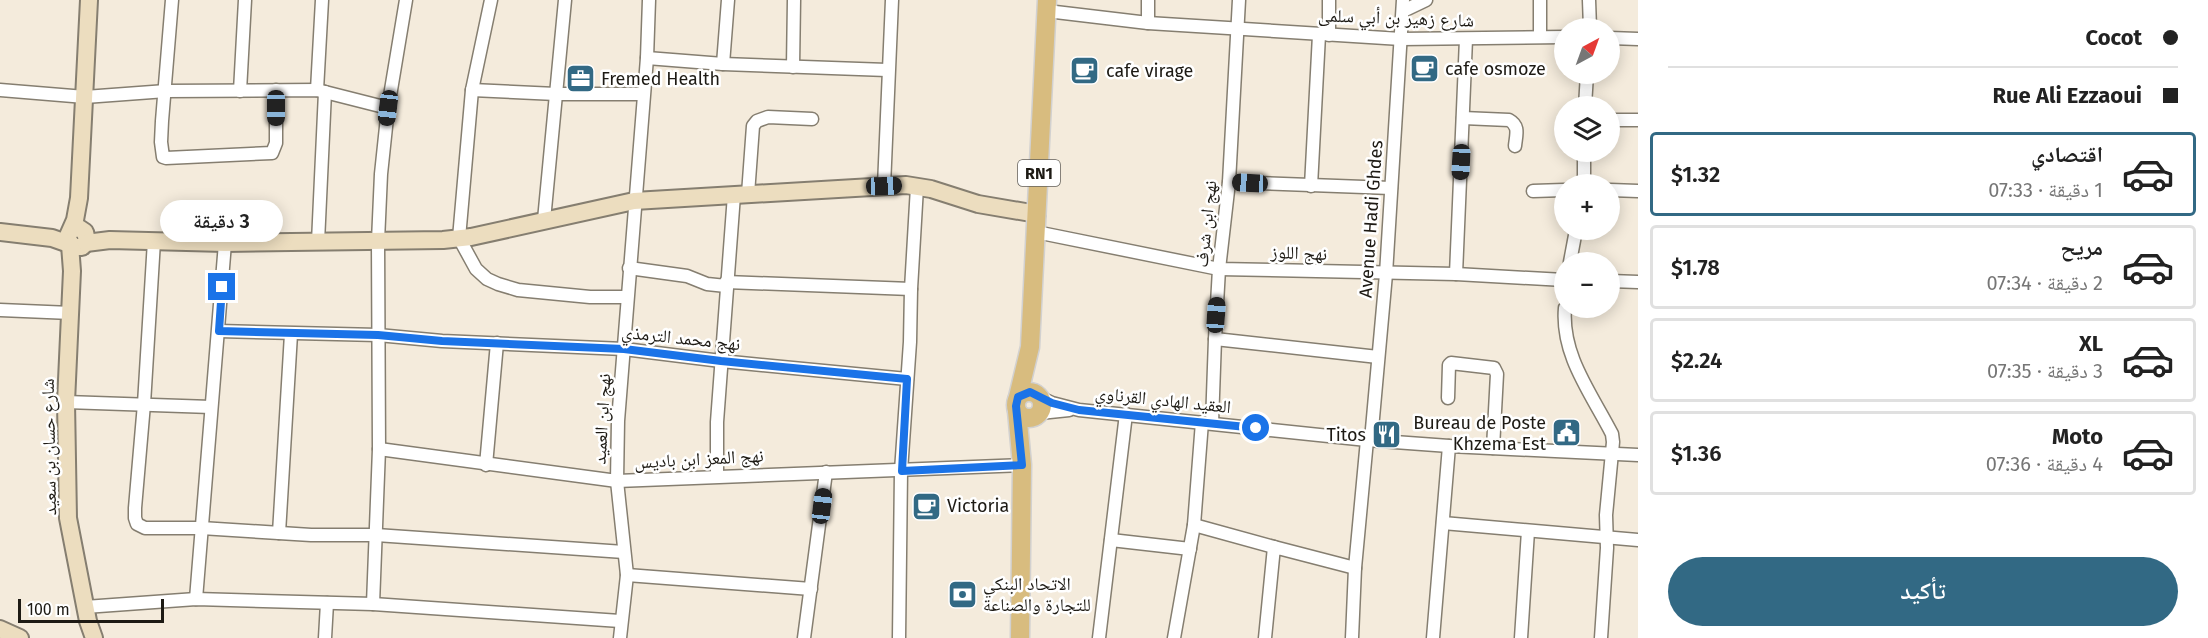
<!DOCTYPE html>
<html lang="ar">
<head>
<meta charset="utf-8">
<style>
	:root { --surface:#fff; --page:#f6f6f6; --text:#222; --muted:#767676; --line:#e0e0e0; --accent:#326984 }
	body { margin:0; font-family:"Fira Sans","Noto Naskh Arabic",sans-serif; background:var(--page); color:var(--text); direction:rtl; height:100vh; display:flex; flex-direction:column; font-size:22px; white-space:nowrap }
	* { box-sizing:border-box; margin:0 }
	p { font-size:20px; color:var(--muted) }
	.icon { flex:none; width:33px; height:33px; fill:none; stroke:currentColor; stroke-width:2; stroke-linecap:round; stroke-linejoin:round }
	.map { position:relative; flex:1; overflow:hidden; direction:ltr }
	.drawer { display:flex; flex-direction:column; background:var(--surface); width:570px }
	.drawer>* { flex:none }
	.hud { display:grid; align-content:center; height:132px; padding:0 30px; background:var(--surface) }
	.needle { width:39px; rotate:41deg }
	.tools { position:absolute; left:1554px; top:18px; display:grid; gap:12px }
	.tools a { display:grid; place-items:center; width:66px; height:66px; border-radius:50%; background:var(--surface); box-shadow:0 3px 15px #0003; font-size:30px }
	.scale { position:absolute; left:18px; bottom:15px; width:146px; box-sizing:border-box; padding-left:6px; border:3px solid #1d1a14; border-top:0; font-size:16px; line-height:21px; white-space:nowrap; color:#1d1a14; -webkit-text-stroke:4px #fff; paint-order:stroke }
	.end { position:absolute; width:27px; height:27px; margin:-14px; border:8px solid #1a73e8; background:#fff; box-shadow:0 0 0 3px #fff }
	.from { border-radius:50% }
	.bubble { position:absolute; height:42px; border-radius:21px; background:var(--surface); box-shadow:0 3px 15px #0003; font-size:20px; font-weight:600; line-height:42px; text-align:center; direction:rtl }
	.car { position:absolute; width:18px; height:36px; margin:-18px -9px; border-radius:8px; box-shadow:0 0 4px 2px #0007; background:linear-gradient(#222 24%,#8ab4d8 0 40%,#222 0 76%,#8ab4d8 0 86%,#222 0) }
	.hud b { display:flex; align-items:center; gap:21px; height:57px; font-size:22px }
	.hud b+b { border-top:2px solid var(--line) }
	.hud i { width:15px; height:15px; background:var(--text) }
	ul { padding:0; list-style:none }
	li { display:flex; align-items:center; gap:18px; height:84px; margin:0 12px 9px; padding:0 18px; border:3px solid var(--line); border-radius:6px }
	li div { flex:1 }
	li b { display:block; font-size:22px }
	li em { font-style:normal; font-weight:600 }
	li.current { border-color:var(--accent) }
	li>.icon { width:54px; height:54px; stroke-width:1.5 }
	.primary-button { display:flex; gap:12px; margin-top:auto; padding:12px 30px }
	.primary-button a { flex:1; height:69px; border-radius:36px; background:var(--accent); color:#fff; font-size:24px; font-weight:600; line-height:69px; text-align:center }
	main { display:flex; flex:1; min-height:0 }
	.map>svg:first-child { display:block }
</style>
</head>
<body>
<main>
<section class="drawer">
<div class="hud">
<b><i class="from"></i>Cocot</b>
<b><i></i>Rue Ali Ezzaoui</b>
</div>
<ul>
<li class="current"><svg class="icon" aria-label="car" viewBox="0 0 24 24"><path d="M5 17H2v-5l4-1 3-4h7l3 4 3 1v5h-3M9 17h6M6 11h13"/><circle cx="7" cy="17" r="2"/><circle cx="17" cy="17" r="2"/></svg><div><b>اقتصادي</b><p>1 دقيقة · 07:33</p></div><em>$1.32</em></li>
<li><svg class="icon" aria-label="car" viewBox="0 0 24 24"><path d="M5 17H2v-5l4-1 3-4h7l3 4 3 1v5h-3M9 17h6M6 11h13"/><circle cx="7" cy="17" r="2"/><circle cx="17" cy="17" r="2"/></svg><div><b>مريح</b><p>2 دقيقة · 07:34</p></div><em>$1.78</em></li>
<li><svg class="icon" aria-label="car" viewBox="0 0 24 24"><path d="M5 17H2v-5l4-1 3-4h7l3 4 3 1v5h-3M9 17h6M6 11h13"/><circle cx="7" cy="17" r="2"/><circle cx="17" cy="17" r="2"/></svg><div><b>XL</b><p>3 دقيقة · 07:35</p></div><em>$2.24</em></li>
<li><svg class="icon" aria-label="car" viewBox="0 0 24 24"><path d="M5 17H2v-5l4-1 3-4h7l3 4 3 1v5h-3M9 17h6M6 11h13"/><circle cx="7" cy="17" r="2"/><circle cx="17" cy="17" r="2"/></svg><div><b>Moto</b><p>4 دقيقة · 07:36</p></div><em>$1.36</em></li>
</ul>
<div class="primary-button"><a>تأكيد</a></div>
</section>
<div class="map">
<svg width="1638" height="638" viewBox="0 0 1638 638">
	<rect width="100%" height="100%" fill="#f4ebdc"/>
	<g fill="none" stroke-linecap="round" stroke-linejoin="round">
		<defs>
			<g id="street">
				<polyline points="172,0 162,121 161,142 163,157 166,158 272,153 276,143 276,90"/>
				<polyline points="491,0 472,90 459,238 476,269 487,279 498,284 518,290 590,297 627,297"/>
				<polyline points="1148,0 1148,23"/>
				<polyline points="1329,0 1329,35"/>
				<polyline points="1540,0 1540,36"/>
				<polyline points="1589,0 1590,28"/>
				<polyline points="1047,11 1148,23 1401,39 1564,37"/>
				<polyline points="1403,11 1426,0"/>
				<polyline points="1610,38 1638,39"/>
				<polyline points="647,58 723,64 887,70"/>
				<polyline points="723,64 728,0"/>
				<polyline points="793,67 794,0"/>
				<polyline points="0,90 85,97 166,91 317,90 388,108"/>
				<polyline points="317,90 322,0"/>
				<polyline points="472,90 556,94 642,94"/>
				<polyline points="240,91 245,0"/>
				<polyline points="1585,106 1587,74"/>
				<path d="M1463,118L1509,120C1520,126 1516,135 1515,146"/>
				<polyline points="1610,120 1638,120"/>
				<polyline points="1229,182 1391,188"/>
				<polyline points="1584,184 1584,152"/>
				<polyline points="884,186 892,0"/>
				<polyline points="1311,186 1319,35"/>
				<polyline points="1610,190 1638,191"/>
				<polyline points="1533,191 1564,190"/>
				<polyline points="748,194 753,126 757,121 768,117 812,119"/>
				<polyline points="544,220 565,0"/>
				<polyline points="1036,232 1219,269 1456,274 1564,280"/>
				<polyline points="154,241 144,404 135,508 135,518 137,524 145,528 201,528 311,535 376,535 624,552"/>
				<polyline points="318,242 325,92"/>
				<polyline points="1570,262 1576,230"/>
				<polyline points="629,268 687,276 707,284 726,286"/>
				<polyline points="1456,274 1466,39"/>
				<polyline points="1610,281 1638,282"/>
				<polyline points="726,282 911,289"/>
				<path d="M1565,308C1561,355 1591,393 1612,434L1613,442L1606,515L1607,548L1601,638"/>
				<polyline points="0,310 71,313"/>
				<polyline points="219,331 378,335 442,341 624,349 721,361 907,379"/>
				<polyline points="1215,339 1378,357"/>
				<polyline points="1039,397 1052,403 1079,410 1367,440 1449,446 1638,455"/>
				<polyline points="1448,398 1449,365 1451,363 1494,368 1497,374 1493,448"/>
				<polyline points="66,402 211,407"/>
				<polyline points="1040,413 1069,410"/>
				<polyline points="1212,423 1215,339 1219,269 1229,182 1239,0"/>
				<polyline points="1371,440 1386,274 1403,0"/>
				<polyline points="379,449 617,481 1022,465"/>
				<polyline points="486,465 497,343"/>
				<polyline points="717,476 717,422 734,195"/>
				<polyline points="1443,523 1638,540"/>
				<polyline points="1194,525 1274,547"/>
				<polyline points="279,533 291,334"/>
				<polyline points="1111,540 1190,549"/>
				<polyline points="627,575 811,589"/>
				<polyline points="196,599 225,243"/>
				<polyline points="373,604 379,449 378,241 381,174 388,108 406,0"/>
				<polyline points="85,607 196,599 373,604 620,621"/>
				<polyline points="325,638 327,603"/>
				<polyline points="620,638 627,575 617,481 618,421 647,58 649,0"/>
				<polyline points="804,638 826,472"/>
				<polyline points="899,638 901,471 910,342 911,289 917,187"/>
				<polyline points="1099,638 1126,414"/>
				<polyline points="1174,638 1194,525 1202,422"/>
				<polyline points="1265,638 1274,547 1355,568"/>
				<polyline points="1352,638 1355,568 1367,440"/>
				<polyline points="1433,638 1449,446"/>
				<polyline points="1521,638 1528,531"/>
			</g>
			<g id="secondary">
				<polyline points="71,230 79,228 85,232 87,241 82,247 73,247 67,238 75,220 79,198 89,0"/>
				<polyline points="0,232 52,238 69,244"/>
				<polyline points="86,243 110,240 225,243 443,240 471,237 634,201 906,185 931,189 978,204 1037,214"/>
				<polyline points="70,245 72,271 66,402 68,518 88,621 94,638"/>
				<polyline points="0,629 20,638"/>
			</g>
			<g id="primary">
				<circle cx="1029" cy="405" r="13"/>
				<polyline points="1018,397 1030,347 1047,0"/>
				<polyline points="1017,411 1022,465 1020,638"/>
			</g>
		</defs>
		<!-- street casing -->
		<use href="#street" stroke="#857e70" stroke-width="15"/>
		<!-- secondary casing -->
		<use href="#secondary" stroke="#857e70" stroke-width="20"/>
		<!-- primary casing -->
		<use href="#primary" stroke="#d2d1d0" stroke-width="21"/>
		<!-- street -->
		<use href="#street" stroke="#fff" stroke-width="12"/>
		<!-- secondary -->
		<use href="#secondary" stroke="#ecddbf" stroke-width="16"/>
		<!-- primary -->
		<use href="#primary" stroke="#d8bc7f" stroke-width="18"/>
	</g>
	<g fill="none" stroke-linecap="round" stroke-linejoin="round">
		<!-- route -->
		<polyline stroke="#1a73e8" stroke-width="8" points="222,287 219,331 378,335 442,341 624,349 721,361 907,379 902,471 1022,465 1016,406 1018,397 1030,392 1052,403 1079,410 1256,428"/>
	</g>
	<!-- icons -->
	<defs>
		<symbol id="cafe-square" viewBox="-11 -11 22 22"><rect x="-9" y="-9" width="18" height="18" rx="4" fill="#326984" stroke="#fff"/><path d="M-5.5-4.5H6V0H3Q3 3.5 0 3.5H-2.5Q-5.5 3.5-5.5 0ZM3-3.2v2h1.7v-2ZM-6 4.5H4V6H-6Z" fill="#fff"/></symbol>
		<symbol id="office-square" viewBox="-11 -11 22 22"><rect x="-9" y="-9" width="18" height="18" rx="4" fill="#326984" stroke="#fff"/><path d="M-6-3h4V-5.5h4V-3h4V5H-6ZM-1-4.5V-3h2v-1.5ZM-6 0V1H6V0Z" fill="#fff"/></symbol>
		<symbol id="civic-square" viewBox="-11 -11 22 22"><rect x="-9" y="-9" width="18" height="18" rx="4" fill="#326984" stroke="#fff"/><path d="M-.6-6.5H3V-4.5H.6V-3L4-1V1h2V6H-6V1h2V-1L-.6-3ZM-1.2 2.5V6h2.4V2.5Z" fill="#fff"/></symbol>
		<symbol id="restaurant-square" viewBox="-11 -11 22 22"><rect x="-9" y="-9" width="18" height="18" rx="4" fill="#326984" stroke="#fff"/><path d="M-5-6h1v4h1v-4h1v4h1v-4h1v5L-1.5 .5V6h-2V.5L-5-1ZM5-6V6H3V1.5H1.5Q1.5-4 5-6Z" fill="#fff"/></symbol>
		<symbol id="bank-square" viewBox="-11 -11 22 22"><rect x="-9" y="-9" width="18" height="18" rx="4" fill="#326984" stroke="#fff"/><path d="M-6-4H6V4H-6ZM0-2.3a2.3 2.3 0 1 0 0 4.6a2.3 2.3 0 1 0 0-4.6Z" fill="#fff"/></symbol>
	</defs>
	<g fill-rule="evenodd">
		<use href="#cafe-square" x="1408" y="52" width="33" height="33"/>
		<use href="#cafe-square" x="1068" y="54" width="33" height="33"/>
		<use href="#office-square" x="564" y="62" width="33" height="33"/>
		<use href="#civic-square" x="1550" y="416" width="33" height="33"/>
		<use href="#restaurant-square" x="1370" y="418" width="33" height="33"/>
		<use href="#cafe-square" x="910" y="490" width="33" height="33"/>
		<use href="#bank-square" x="946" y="578" width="33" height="33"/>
	</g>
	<g text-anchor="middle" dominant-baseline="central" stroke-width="5" stroke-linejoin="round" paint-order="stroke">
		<!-- shield labels -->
		<rect fill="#fff" stroke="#615f5a" stroke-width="1.5" x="1018" y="160" width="42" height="26" rx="4.5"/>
		<g font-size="16" font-weight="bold" fill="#1d1a14">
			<text x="1039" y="173">RN1</text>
		</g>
		<!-- street labels -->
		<g font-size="18" fill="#1d1a14" stroke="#fff">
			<text transform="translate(1396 18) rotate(2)">شارع زهير بن أبي سلمى</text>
			<text transform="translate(1371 219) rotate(-86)">Avenue Hadi Ghdes</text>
			<text transform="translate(1206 224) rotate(-84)">نهج ابن شرف</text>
			<text transform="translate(1299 253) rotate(2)">نهج اللوز</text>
			<text transform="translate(681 338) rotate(6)">نهج محمد الترمذي</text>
			<text transform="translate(1163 400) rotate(6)">العقيد الهادي القرناوي</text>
			<text transform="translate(602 419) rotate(-87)">نهج ابن العميد</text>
			<text transform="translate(49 447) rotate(-91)">شارع حسان بن سعيد</text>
			<text transform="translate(699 459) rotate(-3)">نهج المعز ابن باديس</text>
		</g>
		<!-- poi labels -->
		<g font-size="18" fill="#1d1a14" stroke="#fff" text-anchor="start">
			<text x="1445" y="69">cafe osmoze</text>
			<text x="1106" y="71">cafe virage</text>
			<text x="601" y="79">Fremed Health</text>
			<text x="1546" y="423" text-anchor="end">Bureau de Poste<tspan x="1546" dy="21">Khzema Est</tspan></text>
			<text x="1366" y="435" text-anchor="end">Titos</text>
			<text x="947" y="506">Victoria</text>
			<text x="983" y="584">الاتحاد البنكي<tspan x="983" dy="21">للتجارة والصناعة</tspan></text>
		</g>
	</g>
</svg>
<div class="tools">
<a><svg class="needle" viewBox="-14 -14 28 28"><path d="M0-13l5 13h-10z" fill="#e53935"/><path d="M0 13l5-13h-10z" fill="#767676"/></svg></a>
<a><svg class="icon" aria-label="layers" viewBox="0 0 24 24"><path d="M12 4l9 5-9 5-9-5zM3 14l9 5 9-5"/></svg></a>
<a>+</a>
<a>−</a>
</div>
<div class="scale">100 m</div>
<i class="end from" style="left:1256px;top:428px"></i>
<i class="end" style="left:222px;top:287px"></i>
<div class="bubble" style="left:160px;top:200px;width:123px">3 دقيقة</div>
<i class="car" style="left:276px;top:108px;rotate:180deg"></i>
<i class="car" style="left:388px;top:108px;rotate:187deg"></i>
<i class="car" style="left:1461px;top:162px;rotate:183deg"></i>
<i class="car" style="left:1250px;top:183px;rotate:273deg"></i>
<i class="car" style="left:884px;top:186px;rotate:88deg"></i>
<i class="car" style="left:1216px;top:315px;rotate:4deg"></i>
<i class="car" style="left:822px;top:506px;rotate:7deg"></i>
</div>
</main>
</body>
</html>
